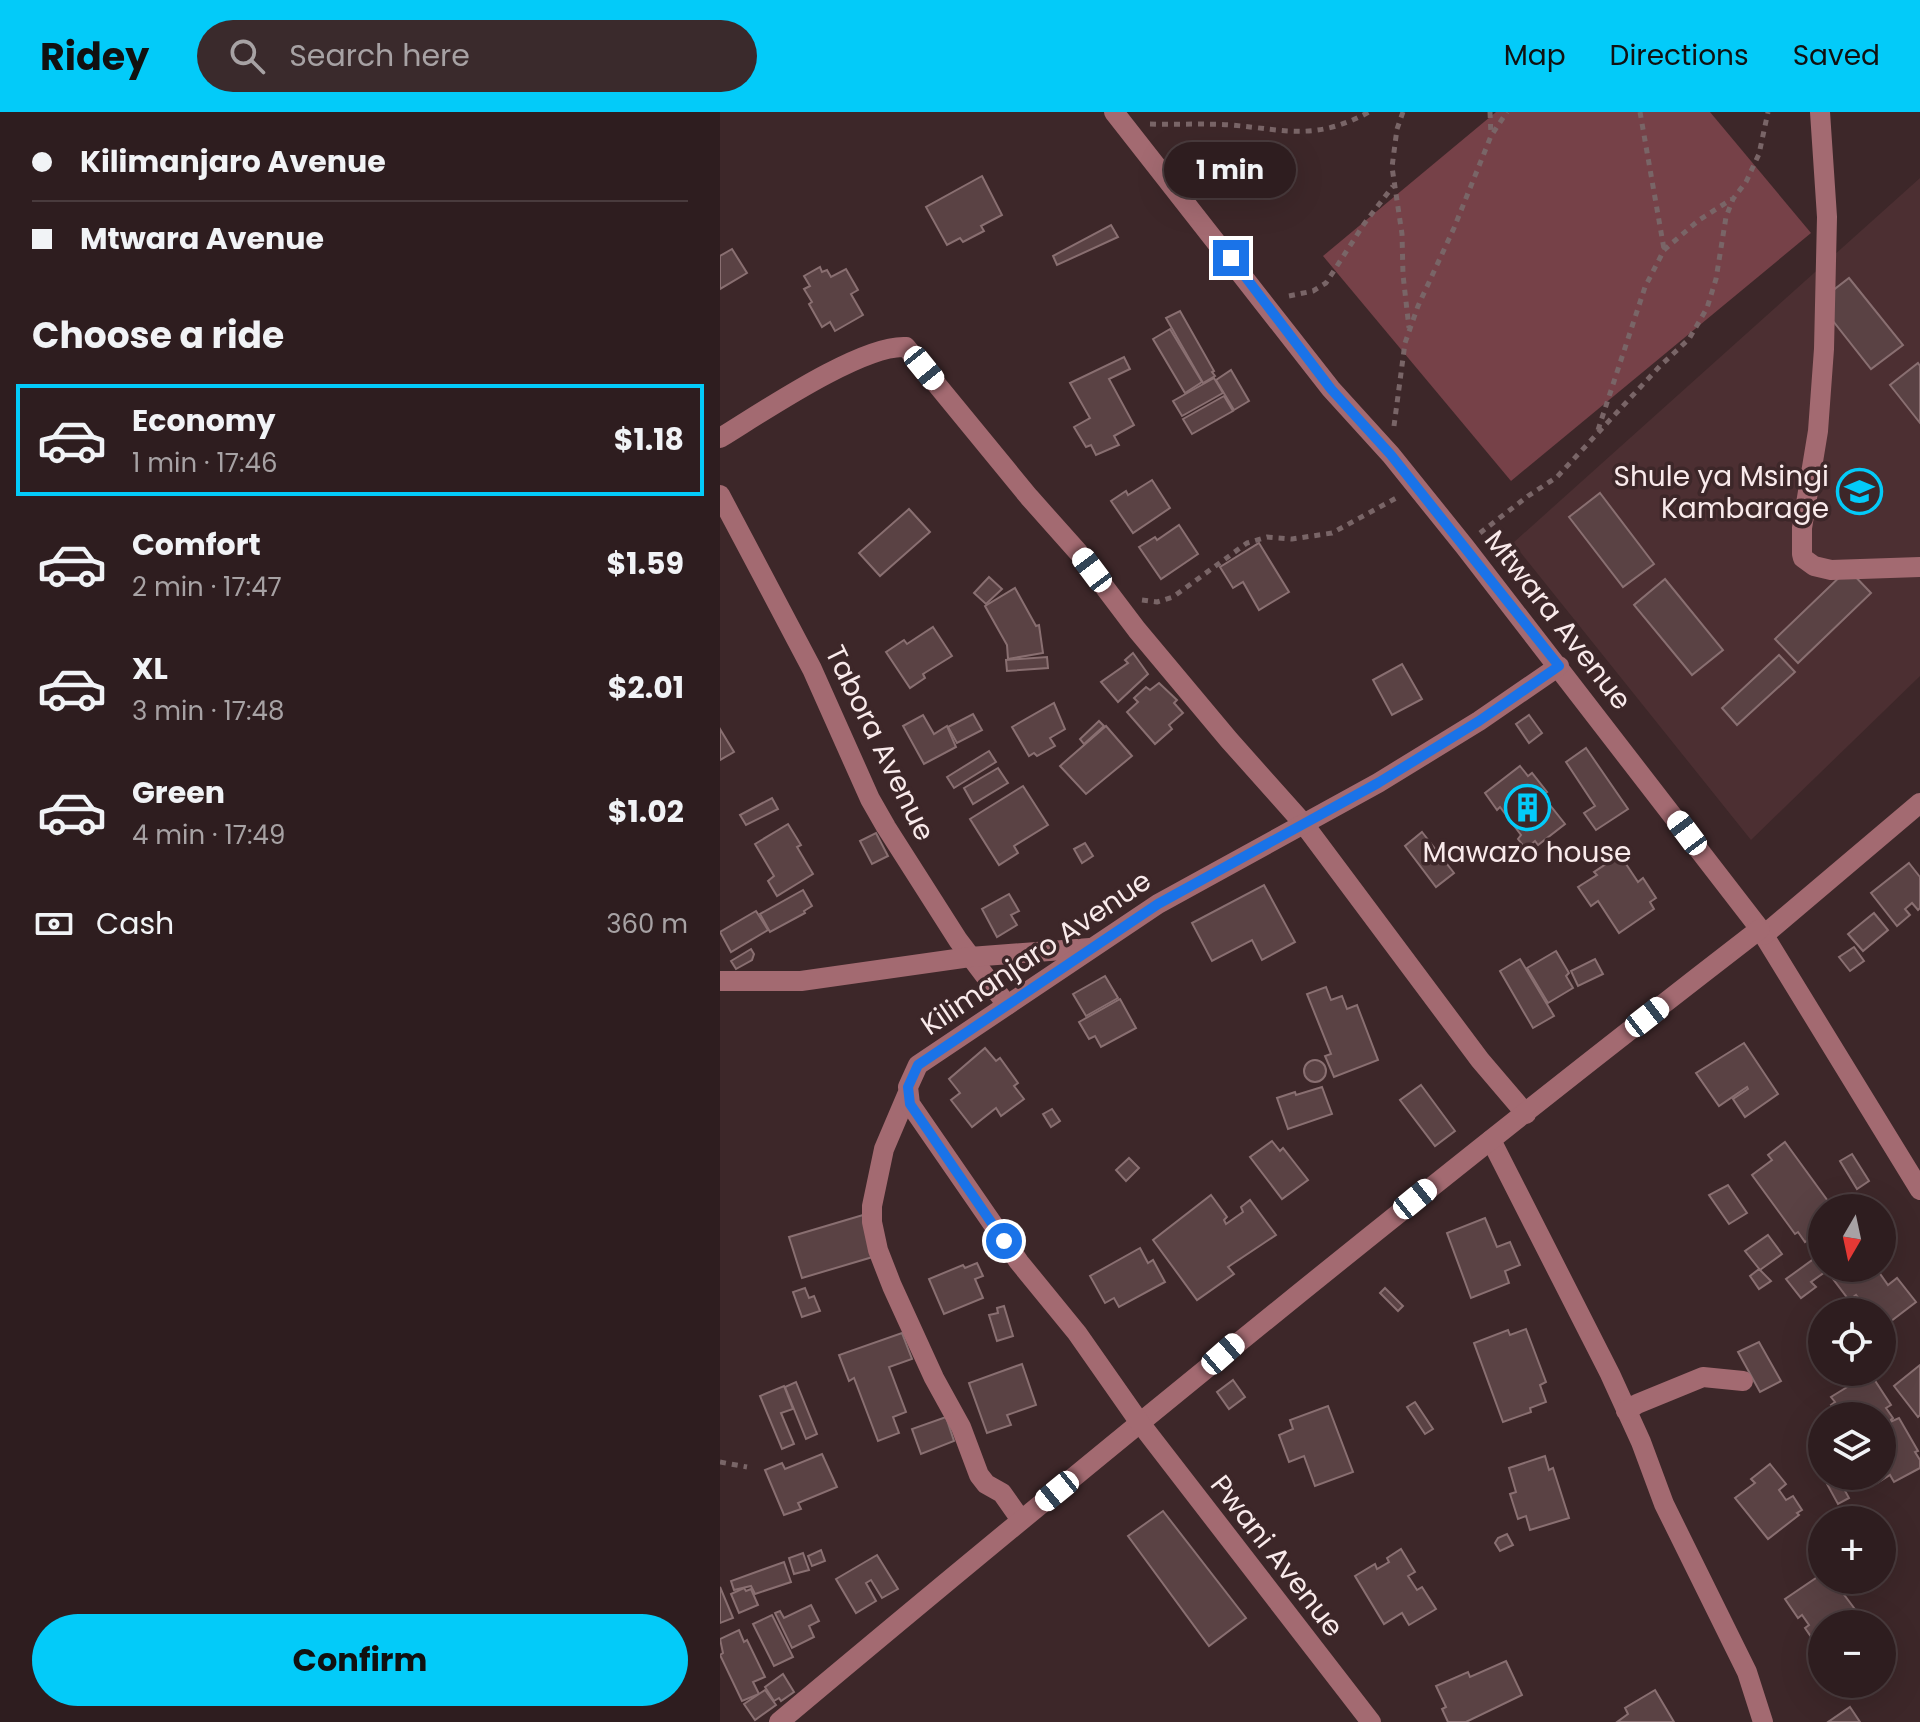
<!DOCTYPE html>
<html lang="en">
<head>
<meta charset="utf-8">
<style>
	:root { --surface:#2e1d1f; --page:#3a2a2c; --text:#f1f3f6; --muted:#a7a2a4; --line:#493b3d; --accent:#03cbf9 }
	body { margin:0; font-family:Poppins,sans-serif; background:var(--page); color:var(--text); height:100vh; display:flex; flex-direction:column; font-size:30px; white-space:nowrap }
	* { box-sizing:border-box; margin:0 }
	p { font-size:26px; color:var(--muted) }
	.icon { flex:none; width:44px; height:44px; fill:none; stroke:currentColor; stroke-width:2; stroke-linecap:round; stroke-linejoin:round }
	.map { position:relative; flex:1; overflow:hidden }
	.sheet { display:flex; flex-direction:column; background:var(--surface); width:720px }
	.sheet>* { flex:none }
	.hud { display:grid; align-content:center; height:176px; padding:0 32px; background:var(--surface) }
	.needle { width:52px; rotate:189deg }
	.tools { position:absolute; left:1088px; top:1082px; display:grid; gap:16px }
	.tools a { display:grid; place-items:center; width:88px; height:88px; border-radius:50%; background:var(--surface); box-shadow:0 8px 32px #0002,0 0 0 2px var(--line); font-size:40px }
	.end { position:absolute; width:36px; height:36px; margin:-18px; border:10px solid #1a73e8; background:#fff; box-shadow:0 0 0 4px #fff }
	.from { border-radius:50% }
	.bubble { position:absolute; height:56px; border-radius:28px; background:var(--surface); box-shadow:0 8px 32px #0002,0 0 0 2px var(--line); font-size:26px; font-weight:700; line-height:56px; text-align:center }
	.car { position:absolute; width:24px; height:48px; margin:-24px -12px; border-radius:10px; box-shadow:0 0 6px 2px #0007; background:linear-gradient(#fff 24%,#345 0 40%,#fff 0 76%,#345 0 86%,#fff 0) }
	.hud b { display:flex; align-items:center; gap:28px; height:76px; font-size:30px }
	.hud b+b { border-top:2px solid var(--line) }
	.hud i { width:20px; height:20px; background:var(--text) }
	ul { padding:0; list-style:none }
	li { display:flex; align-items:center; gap:24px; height:112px; margin:0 16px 12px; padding:0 16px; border:4px solid transparent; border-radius:0px }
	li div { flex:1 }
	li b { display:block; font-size:30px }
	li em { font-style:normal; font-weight:700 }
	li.active { border-color:var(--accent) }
	li>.icon { width:72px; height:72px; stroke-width:1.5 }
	h2 { padding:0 32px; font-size:36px; line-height:96px }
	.pay { display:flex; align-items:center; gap:20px; height:88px; padding:0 32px; font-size:30px }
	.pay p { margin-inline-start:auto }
	.button { display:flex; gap:16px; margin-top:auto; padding:16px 32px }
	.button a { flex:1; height:92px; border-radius:48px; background:var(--accent); color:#111; font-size:32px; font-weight:700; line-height:92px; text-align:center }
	header { display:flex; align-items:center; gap:48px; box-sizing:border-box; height:112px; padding:0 40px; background:var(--accent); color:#111 }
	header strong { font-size:38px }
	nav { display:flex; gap:44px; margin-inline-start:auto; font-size:28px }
	.search { width:560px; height:72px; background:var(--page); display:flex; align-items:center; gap:20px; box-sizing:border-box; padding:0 28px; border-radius:44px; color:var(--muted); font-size:30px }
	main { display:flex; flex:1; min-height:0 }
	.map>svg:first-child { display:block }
</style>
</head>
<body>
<header>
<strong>Ridey</strong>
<div class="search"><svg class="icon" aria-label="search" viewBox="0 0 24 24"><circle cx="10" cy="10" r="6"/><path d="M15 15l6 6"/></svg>Search here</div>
<nav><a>Map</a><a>Directions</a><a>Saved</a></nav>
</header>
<main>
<section class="sheet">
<div class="hud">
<b><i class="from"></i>Kilimanjaro Avenue</b>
<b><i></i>Mtwara Avenue</b>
</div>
<h2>Choose a ride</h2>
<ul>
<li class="active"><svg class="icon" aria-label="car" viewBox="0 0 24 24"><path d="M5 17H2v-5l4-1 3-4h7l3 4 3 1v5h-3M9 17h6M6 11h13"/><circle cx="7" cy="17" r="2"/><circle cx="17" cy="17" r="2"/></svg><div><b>Economy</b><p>1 min · 17:46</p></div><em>$1.18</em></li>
<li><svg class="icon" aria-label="car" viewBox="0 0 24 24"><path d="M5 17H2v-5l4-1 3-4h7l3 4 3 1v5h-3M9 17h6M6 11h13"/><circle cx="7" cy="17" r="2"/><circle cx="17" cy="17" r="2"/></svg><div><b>Comfort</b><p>2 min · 17:47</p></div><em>$1.59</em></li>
<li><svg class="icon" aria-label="car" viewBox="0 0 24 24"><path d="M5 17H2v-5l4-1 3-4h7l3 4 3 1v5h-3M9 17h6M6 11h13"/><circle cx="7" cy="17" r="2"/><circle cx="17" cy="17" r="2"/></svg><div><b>XL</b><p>3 min · 17:48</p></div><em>$2.01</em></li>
<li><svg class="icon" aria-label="car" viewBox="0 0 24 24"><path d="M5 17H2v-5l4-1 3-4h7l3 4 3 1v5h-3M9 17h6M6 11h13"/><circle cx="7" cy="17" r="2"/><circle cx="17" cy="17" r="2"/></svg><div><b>Green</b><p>4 min · 17:49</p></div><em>$1.02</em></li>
</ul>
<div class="pay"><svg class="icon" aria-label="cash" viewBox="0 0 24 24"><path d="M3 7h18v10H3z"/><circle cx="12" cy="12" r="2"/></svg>Cash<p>360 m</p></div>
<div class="button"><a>Confirm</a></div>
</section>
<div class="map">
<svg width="1200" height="1610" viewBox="0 0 1200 1610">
	<rect width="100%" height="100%" fill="#3d2729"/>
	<!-- built -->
	<polygon fill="#4c2f32" points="1200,66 1200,564 1031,728 793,431"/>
	<!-- green -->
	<polygon fill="#764148" points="776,0 990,0 1091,121 791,369 603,144"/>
	<!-- building -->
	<g fill="#5a4244" stroke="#896f71" stroke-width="2">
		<polygon points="262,64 282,103 261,114 264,119 243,130 240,126 227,133 206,95"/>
		<polygon points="391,113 398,125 337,153 333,144"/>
		<polygon points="12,137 27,161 0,177 0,144"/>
		<polygon points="100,155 102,160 107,158 111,165 126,157 138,178 131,182 143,203 115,219 110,210 102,215 89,192 92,190 84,177 90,174 84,164"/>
		<polygon points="1129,166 1183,233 1151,257 1098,190"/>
		<polygon points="460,199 494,259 492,260 495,264 483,271 446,206"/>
		<polygon points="450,217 482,270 465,281 433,227"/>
		<polygon points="404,245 410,257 389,267 414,313 394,324 399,333 376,343 371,333 366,335 354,315 370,306 350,271"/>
		<polygon points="1198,251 1200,254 1200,311 1170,273"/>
		<polygon points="511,258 529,289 514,298 496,268"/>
		<polygon points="494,266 503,281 462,304 453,289"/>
		<polygon points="504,284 513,299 472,322 463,307"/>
		<polygon points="432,368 450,396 413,421 391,389 406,379 408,383"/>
		<polygon points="880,381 934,452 903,475 849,405"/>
		<polygon points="189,397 210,420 160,464 139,441"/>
		<polygon points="459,413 478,442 441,467 419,435 435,425 437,428"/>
		<polygon points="539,431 569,480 539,498 523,470 513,476 500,455"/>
		<polygon points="1128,457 1151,481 1078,551 1055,527"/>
		<polygon points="269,465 282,477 266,492 254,481"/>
		<polygon points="945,467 1003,538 972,563 914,493"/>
		<polygon points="295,476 316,514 319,513 323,541 288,547 287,533 265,494"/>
		<polygon points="213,515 232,544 203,562 205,566 190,576 166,540 184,528 187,532"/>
		<polygon points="413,541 428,562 398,590 381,570 408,551 405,548"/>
		<polygon points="1059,543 1075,560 1017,613 1002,596"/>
		<polygon points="327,545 328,556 287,559 286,548"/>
		<polygon points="682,552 702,587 672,603 653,568"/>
		<polygon points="439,571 457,588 454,591 463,601 449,613 452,617 435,632 407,600 418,590 414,586 426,575 430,578"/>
		<polygon points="334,591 345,617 330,626 335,634 317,644 314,641 309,644 292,615"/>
		<polygon points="253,602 262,618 237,631 228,615"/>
		<polygon points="203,603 214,622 227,614 236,635 204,652 183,614"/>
		<polygon points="809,603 822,621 809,631 796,612"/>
		<polygon points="379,609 384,614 364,632 360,627"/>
		<polygon points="386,614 412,644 366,682 340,654"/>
		<polygon points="0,617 14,640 0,648"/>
		<polygon points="866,636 908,697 876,718 864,701 875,694 846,650"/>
		<polygon points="269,639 276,650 234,676 227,665"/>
		<polygon points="800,654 808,664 812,661 827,680 822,683 845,712 818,733 815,729 806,737 798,727 801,723 780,695 777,698 765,681"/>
		<polygon points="278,656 288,671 253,692 244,676"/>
		<polygon points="303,674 328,713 294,734 298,741 279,753 250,707"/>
		<polygon points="52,686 58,697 26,713 20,703"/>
		<polygon points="68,712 81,733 77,735 93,762 57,784 48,769 54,764 35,732"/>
		<polygon points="702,720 734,761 716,775 685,734"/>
		<polygon points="156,721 168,744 152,752 140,729"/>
		<polygon points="365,731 373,744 362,751 354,737"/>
		<polygon points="900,743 918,770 923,766 936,786 930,790 934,797 899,821 878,789 871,794 858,775 877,763 874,760"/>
		<polygon points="1189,751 1200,765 1200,796 1198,798 1192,791 1185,797 1190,803 1177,814 1151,781"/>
		<polygon points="544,773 575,830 542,848 532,828 492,849 472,811"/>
		<polygon points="83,778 92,794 84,799 85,801 50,820 40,802"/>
		<polygon points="289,782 299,799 291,803 297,813 277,825 262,797"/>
		<polygon points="36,799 48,818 11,840 0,820"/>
		<polygon points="1154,801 1168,818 1143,839 1128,822"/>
		<polygon points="1134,835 1144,849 1130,859 1119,845"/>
		<polygon points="31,837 34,842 32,848 16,857 11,849"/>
		<polygon points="836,839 849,861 846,864 853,876 828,891 807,856"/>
		<polygon points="800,847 834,904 813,916 780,859"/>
		<polygon points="875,847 883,862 858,874 851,859"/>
		<polygon points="385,864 398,886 366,904 353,882"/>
		<polygon points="606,875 611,888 622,884 627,897 637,893 658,948 614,965 605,944 611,942 587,882"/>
		<polygon points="400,887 416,916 381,935 375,924 369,927 359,910"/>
		<polygon points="1024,931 1058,982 1025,1005 1013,987 1028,977 1027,975 999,994 976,961"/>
		<polygon points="265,936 276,949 280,946 298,971 294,974 304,987 281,1004 276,996 252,1015 231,988 240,981 229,967"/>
		<circle cx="595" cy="959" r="11"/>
		<polygon points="701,973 735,1019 715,1034 680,988"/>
		<polygon points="602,975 612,1002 568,1017 557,986 575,980 576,983"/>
		<polygon points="332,997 340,1009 331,1015 323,1002"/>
		<polygon points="552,1029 560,1039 563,1036 588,1068 562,1087 530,1045"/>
		<polygon points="1065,1030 1113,1096 1102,1096 1102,1118 1085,1130 1078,1120 1075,1122 1032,1063 1052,1048 1048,1043"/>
		<polygon points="1132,1042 1149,1069 1137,1077 1120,1049"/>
		<polygon points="409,1046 419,1056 406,1069 396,1058"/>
		<polygon points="1008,1073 1027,1101 1009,1112 989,1083"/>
		<polygon points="491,1083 507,1105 504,1108 506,1112 523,1100 521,1095 530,1088 556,1123 508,1155 514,1162 477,1188 433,1128"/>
		<polygon points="143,1103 156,1144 82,1166 69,1125"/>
		<polygon points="765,1106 777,1135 790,1130 800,1153 785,1159 789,1171 751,1186 727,1121"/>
		<polygon points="1048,1123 1062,1142 1040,1158 1025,1139"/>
		<polygon points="420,1136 428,1151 433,1148 445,1170 399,1195 394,1186 385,1191 370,1164"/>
		<polygon points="1095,1146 1105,1160 1091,1170 1096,1175 1081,1186 1066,1167"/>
		<polygon points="257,1151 263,1164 255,1167 263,1186 224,1202 209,1167 243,1153 245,1156"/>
		<polygon points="1114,1156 1156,1156 1168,1173 1177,1166 1196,1190 1162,1216 1162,1200 1149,1200 1136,1183 1129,1188 1113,1167 1119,1163"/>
		<polygon points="1039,1157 1051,1169 1039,1177 1030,1164"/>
		<polygon points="85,1176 89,1186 94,1184 100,1199 82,1205 73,1180"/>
		<polygon points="665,1176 683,1194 678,1199 660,1181"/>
		<polygon points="284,1194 293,1224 277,1229 269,1203 278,1201 277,1196"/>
		<polygon points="806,1217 826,1270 820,1273 826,1290 810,1296 811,1300 783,1310 754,1231 788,1218 790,1223"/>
		<polygon points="182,1221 192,1247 169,1255 186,1300 173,1305 179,1321 158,1329 134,1266 129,1269 119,1243"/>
		<polygon points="1039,1230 1061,1269 1040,1280 1018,1240"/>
		<polygon points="302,1252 316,1293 287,1303 291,1313 267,1321 249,1271"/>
		<polygon points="1200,1253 1200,1303 1198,1305 1174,1274"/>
		<polygon points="1150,1261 1171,1293 1166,1296 1173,1306 1162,1316 1162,1304 1128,1304 1125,1298 1117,1302 1111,1293 1115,1290 1111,1285"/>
		<polygon points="513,1268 525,1285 509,1297 497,1280"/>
		<polygon points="76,1270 97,1322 86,1327 65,1275"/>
		<polygon points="64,1274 73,1297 61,1301 74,1332 62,1337 40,1284"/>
		<polygon points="695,1290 713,1317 705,1322 687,1295"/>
		<polygon points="608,1294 633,1360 595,1374 584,1344 569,1350 559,1323 573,1317 570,1308"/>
		<polygon points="226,1305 234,1329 201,1342 192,1317"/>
		<polygon points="1179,1306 1198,1339 1195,1340 1200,1348 1200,1356 1174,1370 1170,1363 1157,1371 1153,1364 1162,1364 1162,1320 1172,1314 1170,1310"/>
		<polygon points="102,1342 117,1375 78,1391 81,1397 64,1403 45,1358 62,1351 65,1357"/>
		<polygon points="825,1344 829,1358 833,1356 849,1406 810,1418 806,1404 798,1407 790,1382 796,1380 789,1356"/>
		<polygon points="1050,1352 1066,1372 1059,1378 1066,1388 1073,1384 1082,1398 1077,1401 1079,1403 1048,1427 1015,1386 1035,1371 1031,1367"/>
		<polygon points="1118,1366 1129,1386 1118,1392 1107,1372"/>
		<polygon points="443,1399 526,1506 489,1534 408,1424"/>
		<polygon points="787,1422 793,1433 780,1439 775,1431 778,1426"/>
		<polygon points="681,1437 695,1460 688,1464 697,1478 702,1475 716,1497 689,1513 682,1501 664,1512 635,1464 655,1452 657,1457 669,1450 667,1446"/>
		<polygon points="101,1438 105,1449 92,1454 88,1444"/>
		<polygon points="83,1441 89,1458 74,1462 69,1446"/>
		<polygon points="157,1443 178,1477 162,1486 151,1468 146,1471 156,1489 136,1501 116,1467"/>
		<polygon points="64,1450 71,1470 35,1482 31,1474 14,1478 11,1469"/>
		<polygon points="1102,1462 1102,1468 1113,1468 1146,1512 1102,1512 1102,1532 1100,1529 1096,1532 1085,1516 1089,1513 1082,1503 1078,1506 1065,1487"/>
		<polygon points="0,1475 13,1506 0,1511"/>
		<polygon points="24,1476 26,1479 31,1477 38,1493 19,1501 11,1482"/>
		<polygon points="91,1493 99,1509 89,1514 94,1525 72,1536 55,1501 60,1499 64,1506"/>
		<polygon points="52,1503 73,1545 54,1554 33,1512"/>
		<polygon points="19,1518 24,1530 27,1528 45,1565 33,1570 39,1582 22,1589 0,1543 3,1541 0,1527"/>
		<polygon points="786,1549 802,1583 746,1610 728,1610 722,1597 726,1595 716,1574 748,1560 750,1565"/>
		<polygon points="63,1562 74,1580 61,1589 59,1586 54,1589 45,1575"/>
		<polygon points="45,1578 56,1593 35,1608 24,1592"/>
		<polygon points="935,1578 954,1610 897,1610 908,1602 905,1596"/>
		<polygon points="1130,1595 1140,1610 1108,1610"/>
	</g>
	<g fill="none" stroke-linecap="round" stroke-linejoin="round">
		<!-- path -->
		<g stroke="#796567" stroke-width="5" stroke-dasharray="6 6" stroke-linecap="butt">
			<polyline points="683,0 677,17 672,55 682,122 683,163 689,216"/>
			<polyline points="770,0 771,23"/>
			<polyline points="920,0 944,137"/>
			<path d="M430,12C457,13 484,11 511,13C568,18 595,29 649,0"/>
			<polyline points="569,184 593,179 606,171 644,112 673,74"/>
			<polyline points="674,314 685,231 698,194 734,116 771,24 787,0"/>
			<polyline points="878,318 925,175 944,138 979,108 1012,87"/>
			<polyline points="760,421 808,384 837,365 940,254 969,227 987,196 996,167 1006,105 1013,87 1026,70 1039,42 1048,0"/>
			<polyline points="422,488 437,490 453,485 527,431 547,425 572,427 612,421 678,385"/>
			<polyline points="0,1350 27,1355"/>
		</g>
		<!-- minor -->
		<g stroke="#a36a71" stroke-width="20">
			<polyline points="394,0 611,277 671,343 745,435 1040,817 1200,1078"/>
			<polyline points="1100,0 1107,105 1104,237 1098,319 1082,416 1082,442 1083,446 1094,454 1111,458 1200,455"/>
			<path d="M0,326C41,301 142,232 186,235L309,385L358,440L417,518L509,628L583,711L760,948L806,1002"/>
			<polyline points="0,383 92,557 150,687 166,715 238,828 287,893"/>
			<polyline points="1044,823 1200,691"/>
			<polyline points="0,869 81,869 250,845 370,836"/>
			<polyline points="187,983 164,1037 152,1094 152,1110 158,1138 172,1174 214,1266 241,1315 259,1363 266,1372 282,1381 301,1408"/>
			<polyline points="771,1028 890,1262 921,1330 944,1392 1027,1560 1043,1610"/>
			<polyline points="906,1299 917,1292 983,1265 1023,1269"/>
			<path d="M59,1610C381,1340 707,1074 1040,817"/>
			<polyline points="651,1610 420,1311 357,1221 299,1150 190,992 188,975 198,953 438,792 658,671 759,609 839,554"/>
		</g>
	</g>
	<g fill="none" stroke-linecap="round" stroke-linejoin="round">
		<!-- route -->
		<polyline stroke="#1a73e8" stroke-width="10" points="284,1129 190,992 188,975 198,953 438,792 658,671 759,609 839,554 671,343 611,277 511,146"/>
	</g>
	<!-- icons -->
	<defs>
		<symbol id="school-ring" viewBox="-11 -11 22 22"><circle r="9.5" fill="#3d2729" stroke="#03cbf9" stroke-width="1.5"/><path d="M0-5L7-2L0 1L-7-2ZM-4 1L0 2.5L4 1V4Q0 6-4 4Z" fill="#03cbf9"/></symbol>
		<symbol id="building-ring" viewBox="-11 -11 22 22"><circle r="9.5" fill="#3d2729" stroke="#03cbf9" stroke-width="1.5"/><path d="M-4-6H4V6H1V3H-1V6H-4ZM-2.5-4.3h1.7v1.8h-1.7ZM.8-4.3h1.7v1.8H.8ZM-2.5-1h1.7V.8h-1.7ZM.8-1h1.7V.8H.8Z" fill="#03cbf9"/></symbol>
	</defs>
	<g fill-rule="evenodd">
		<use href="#school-ring" x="1114" y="354" width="51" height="51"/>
		<use href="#building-ring" x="782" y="670" width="51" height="51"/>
	</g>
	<g text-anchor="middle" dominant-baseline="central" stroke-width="7" stroke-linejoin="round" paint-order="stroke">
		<!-- poi labels -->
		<g font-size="28" fill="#f9eaeb" stroke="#3d2729" text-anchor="end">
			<text x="1109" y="364">Shule ya Msingi<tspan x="1109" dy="32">Kambarage</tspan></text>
			<text x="807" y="740" text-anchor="middle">Mawazo house</text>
		</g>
		<!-- street labels -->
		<g font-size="28" fill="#f9eaeb" stroke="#3d2729">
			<text transform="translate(838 508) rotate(52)">Mtwara Avenue</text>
			<text transform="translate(160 631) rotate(64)">Tabora Avenue</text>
			<text transform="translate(316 841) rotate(-34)">Kilimanjaro Avenue</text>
			<text transform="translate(557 1444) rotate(52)">Pwani Avenue</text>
		</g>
	</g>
</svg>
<div class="tools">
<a><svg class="needle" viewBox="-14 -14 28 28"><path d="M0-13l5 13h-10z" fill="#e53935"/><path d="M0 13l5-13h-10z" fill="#a7a2a4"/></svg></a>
<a><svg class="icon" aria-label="locate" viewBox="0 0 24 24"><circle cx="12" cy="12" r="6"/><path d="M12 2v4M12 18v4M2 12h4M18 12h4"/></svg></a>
<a><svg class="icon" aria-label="layers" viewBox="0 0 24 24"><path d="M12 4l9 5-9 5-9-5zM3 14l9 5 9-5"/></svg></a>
<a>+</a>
<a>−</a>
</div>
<i class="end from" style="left:284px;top:1129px"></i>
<i class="end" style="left:511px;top:146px"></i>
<div class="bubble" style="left:444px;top:30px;width:132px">1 min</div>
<i class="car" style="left:204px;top:256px;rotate:141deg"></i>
<i class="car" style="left:372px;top:458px;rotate:323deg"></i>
<i class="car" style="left:967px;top:721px;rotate:323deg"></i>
<i class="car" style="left:927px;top:905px;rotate:52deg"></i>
<i class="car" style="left:695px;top:1087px;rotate:51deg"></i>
<i class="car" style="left:503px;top:1242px;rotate:49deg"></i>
<i class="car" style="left:337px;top:1379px;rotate:231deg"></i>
</div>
</main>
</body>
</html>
